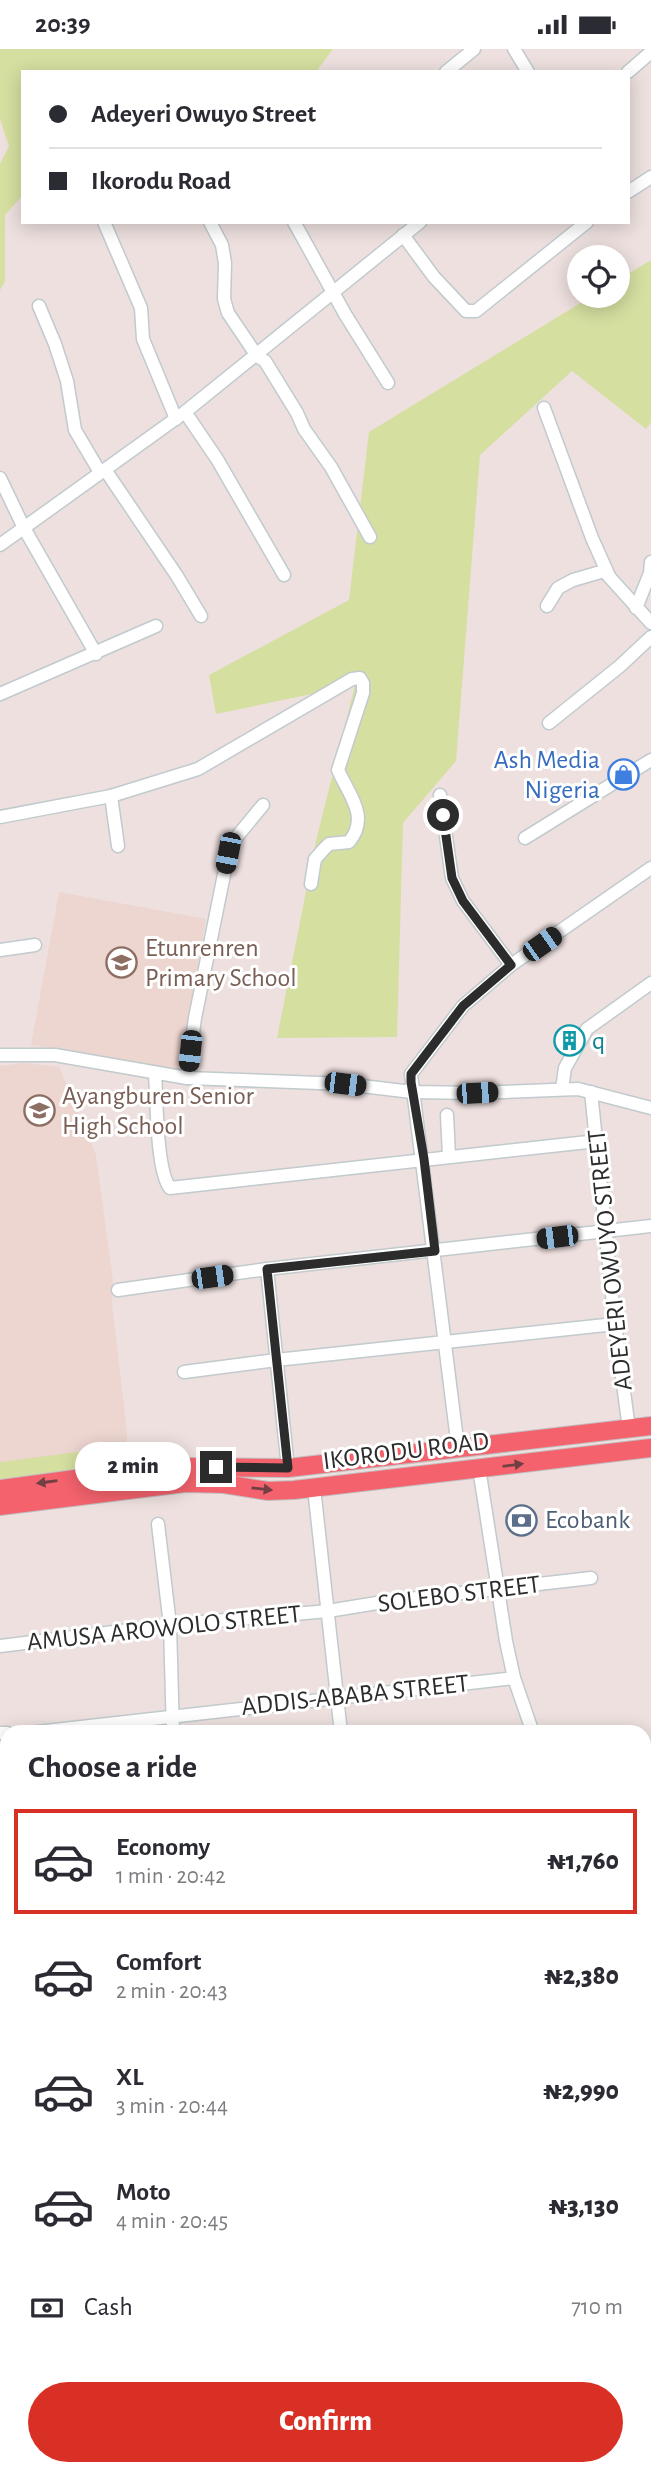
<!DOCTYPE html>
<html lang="en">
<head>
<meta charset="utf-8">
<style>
	:root { --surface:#fff; --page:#f2f2f3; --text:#2b2b33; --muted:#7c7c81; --line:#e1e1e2; --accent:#d93025 }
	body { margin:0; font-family:"Alegreya Sans",sans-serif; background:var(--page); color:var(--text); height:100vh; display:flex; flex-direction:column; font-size:26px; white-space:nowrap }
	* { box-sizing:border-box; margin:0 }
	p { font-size:23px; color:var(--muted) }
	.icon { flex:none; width:38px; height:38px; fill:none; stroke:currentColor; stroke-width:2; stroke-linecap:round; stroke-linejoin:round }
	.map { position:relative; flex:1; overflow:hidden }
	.drawer { position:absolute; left:0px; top:1676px; width:651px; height:751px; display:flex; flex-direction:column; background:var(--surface); border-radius:21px 21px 0 0; box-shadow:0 4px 18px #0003 }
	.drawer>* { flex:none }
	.guide { position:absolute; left:21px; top:21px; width:609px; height:154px; border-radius:0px; box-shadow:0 4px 18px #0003; display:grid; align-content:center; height:154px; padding:0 28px; background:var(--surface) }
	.controls { position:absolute; left:567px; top:196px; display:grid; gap:14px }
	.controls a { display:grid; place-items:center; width:63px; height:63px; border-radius:50%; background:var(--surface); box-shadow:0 4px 18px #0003; font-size:35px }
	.end { position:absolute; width:32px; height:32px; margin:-16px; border:9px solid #2c2c2c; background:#fff; box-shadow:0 0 0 4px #fff }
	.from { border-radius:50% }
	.bubble { position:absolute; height:49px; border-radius:24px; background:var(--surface); box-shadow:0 4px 18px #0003; font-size:23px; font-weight:800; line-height:49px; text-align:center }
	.car { position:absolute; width:21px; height:42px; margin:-21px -10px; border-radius:9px; box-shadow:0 0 5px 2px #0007; background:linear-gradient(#222 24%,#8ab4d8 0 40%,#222 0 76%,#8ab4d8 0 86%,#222 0) }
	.guide b { display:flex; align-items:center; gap:24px; height:66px; font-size:26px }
	.guide b+b { border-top:2px solid var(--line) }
	.guide i { width:18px; height:18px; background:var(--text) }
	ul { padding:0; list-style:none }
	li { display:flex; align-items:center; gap:21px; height:105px; margin:0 14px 10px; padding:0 14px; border:4px solid transparent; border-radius:0px }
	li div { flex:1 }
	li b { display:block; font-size:26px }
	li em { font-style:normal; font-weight:800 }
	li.on { border-color:var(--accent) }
	li>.icon { width:63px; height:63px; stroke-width:1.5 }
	h2 { padding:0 28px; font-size:32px; line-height:84px }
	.pay { display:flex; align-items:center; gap:18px; height:77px; padding:0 28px; font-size:26px }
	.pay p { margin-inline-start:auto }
	.cta { display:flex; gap:14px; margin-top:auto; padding:14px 28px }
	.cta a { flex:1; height:80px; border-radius:42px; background:var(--accent); color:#fff; font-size:28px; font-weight:800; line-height:80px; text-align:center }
	.status { display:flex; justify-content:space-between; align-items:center; height:49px; padding:0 35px; background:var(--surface); direction:ltr }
	.status svg { height:19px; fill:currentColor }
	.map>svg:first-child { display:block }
</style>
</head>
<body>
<div class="status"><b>20:39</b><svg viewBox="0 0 49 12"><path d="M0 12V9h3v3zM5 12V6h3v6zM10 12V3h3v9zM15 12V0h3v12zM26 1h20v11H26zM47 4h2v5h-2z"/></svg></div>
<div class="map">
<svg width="651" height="2427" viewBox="0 0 651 2427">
	<rect width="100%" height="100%" fill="#ede0df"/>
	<!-- education -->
	<g fill="#edd5d0">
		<polygon points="59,843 206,870 179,1020 31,996"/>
		<polygon points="24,1014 59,1018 96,1106 113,1232 112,1255 127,1383 126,1414 0,1430 0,1017"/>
	</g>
	<!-- green -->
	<g fill="#d5dfa0">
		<polygon points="0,0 333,0 316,23 23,23 23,146 5,166 5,232 0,241 0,115 9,97 0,70"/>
		<polygon points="651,211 651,373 646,380 572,322 480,406 456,712 403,774 397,988 277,989 316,792 355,636 216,665 209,626 349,551 369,383 592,247 618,247 618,231"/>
		<polygon points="124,1397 126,1414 0,1430 0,1413"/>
	</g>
	<!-- cemetery -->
	<polygon fill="#d5d5b8" points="0,2321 7,2321 7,2420 145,2420 147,2427 0,2427"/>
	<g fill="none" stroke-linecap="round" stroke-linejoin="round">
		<defs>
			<g id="minor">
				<polyline points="514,0 528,23"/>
				<polyline points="446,23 474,0"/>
				<polyline points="628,23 651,3"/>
				<polyline points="628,143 651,128"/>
				<polyline points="104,173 141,259 143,290 176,370"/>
				<polyline points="210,173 222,196 225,214 224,250 228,264 257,307 265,312 297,364 304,380 331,418 370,488"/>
				<polyline points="294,173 345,265 388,334"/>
				<polyline points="403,186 434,228 466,262 476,262 587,173"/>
				<polyline points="39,257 55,295 67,332 75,381 98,420 106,422 177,527 201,567"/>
				<polyline points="544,359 592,489 609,527"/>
				<polyline points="185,363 217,410 284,526"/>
				<polyline points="0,429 24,479 96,605"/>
				<polyline points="0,496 185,363 420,173"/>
				<polyline points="547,557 558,539 573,531 604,522 651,574"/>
				<polyline points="636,559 650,524 651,513"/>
				<polyline points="0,645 156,577"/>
				<polyline points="549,674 620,617 651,588"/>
				<polyline points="440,746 452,829 463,852 511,916"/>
				<polyline points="111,747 118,797"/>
				<path d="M0,768L111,747L198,720L352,630L360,629L363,634V644L338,721C349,746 370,768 349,793L329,795L324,800L315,810L311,835"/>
				<polyline points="525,789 651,711"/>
				<polyline points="0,901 35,896"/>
				<polyline points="0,1006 55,1006 187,1029 345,1035 412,1043 477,1044 578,1040 651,1059"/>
				<path d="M155,1025C157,1050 156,1121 170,1139L597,1092"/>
				<polyline points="187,1029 195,969 230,796 263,756"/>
				<polyline points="562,1040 565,1019 587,980 651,934"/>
				<polyline points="591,1043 615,1275 629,1380"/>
				<polyline points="447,1066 449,1107"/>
				<polyline points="267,1220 288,1419"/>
				<polyline points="118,1241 267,1220 651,1177"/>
				<polyline points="184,1323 276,1311 615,1275"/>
				<polyline points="458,1399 411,1025 463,957 511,916 651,819"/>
				<polyline points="479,1419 506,1592 514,1629 533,1684"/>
				<polyline points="314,1439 341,1684"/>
				<polyline points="158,1475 170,1576 173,1684"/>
				<polyline points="0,1597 170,1576 328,1562 383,1553 591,1529"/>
				<polyline points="0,1684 7,1684"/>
				<polyline points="28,1684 514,1629"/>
				<polyline points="644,1762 651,1761"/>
				<polyline points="0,1897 7,1896"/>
				<polyline points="644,1948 651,1944"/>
				<polyline points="0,2012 7,2011"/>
				<polyline points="644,2104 651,2104"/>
				<polyline points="0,2137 7,2136"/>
				<polyline points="644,2220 651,2220"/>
				<polyline points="0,2221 7,2220"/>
				<polyline points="644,2302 651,2301"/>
				<polyline points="0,2315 7,2315"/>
				<polyline points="153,2420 155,2427"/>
				<polyline points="492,2420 492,2427"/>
				<polyline points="608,2427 608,2420"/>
			</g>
			<g id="highway">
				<polyline points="0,1440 149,1420 192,1418 288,1419 651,1377"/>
				<polyline points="0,1457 185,1434 224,1435 268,1442 294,1441 651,1399"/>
			</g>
		</defs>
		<!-- minor casing -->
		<use href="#minor" stroke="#c1cacd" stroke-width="15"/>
		<!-- highway casing -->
		<use href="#highway" stroke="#c0c0c0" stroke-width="20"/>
		<!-- minor -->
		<use href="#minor" stroke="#fff" stroke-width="12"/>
		<!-- highway -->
		<use href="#highway" stroke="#f4636d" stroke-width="18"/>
	</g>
	<!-- one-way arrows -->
	<defs><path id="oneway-solid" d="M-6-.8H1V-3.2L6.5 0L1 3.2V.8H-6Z" transform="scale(1.75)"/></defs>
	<g fill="#723f43">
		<use href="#oneway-solid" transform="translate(513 1416) rotate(-7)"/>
		<use href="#oneway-solid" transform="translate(47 1433) rotate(172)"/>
		<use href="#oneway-solid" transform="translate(262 1440) rotate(6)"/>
	</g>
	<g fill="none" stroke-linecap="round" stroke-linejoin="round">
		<!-- route -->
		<polyline stroke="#2c2c2c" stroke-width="9" points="216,1418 288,1419 267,1220 435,1202 424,1110 411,1033 411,1025 463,957 511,916 463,852 452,829 443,766"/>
	</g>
	<!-- icons -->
	<defs>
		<symbol id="shop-ring" viewBox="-11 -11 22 22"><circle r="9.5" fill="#fff" stroke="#3f7fe0" stroke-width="1.5"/><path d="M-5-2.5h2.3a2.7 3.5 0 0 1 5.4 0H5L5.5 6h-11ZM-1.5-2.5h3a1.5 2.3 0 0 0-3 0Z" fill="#3f7fe0"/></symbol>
		<symbol id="school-ring" viewBox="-11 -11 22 22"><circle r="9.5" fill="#fff" stroke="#8d6e63" stroke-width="1.5"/><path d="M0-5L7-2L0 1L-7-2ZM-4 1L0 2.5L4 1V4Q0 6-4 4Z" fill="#8d6e63"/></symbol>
		<symbol id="building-ring" viewBox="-11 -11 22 22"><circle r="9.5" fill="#fff" stroke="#0f9aa8" stroke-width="1.5"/><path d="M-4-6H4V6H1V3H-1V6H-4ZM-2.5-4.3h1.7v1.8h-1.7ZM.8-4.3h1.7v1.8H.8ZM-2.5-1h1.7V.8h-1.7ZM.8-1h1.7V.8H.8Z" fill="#0f9aa8"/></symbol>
		<symbol id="bank-ring" viewBox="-11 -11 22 22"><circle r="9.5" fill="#fff" stroke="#5c6f8a" stroke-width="1.5"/><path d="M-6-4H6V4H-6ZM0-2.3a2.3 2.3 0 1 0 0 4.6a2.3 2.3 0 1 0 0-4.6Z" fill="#5c6f8a"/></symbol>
	</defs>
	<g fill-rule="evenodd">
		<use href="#shop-ring" x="606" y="708" width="35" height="35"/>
		<use href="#school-ring" x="104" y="896" width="35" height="35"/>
		<use href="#building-ring" x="552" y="974" width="35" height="35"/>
		<use href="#school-ring" x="22" y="1044" width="35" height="35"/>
		<use href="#bank-ring" x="504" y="1454" width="35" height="35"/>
	</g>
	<g text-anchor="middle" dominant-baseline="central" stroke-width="6" stroke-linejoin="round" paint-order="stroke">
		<!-- shop labels -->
		<g font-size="26" fill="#366cbe" stroke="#fff" text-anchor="end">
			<text x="600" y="711">Ash Media<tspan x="600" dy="30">Nigeria</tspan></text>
		</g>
		<!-- education labels -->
		<g font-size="26" fill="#785e54" stroke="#fff" text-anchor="start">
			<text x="145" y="899">Etunrenren<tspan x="145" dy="30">Primary School</tspan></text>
			<text x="62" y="1047">Ayangburen Senior<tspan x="62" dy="30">High School</tspan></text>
		</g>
		<!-- culture labels -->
		<g font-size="26" fill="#0d838f" stroke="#fff" text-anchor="start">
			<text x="592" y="992">q</text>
		</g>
		<!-- street labels -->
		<g font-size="26" fill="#2c2c2c" stroke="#fff">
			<text transform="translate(610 1211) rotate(-96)">ADEYERI OWUYO STREET</text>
			<text transform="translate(406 1402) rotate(-7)">IKORODU ROAD</text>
			<text transform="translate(459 1545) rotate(-7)">SOLEBO STREET</text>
			<text transform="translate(164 1579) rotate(-6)">AMUSA AROWOLO STREET</text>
			<text transform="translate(355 1646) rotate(-6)">ADDIS-ABABA STREET</text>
		</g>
		<!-- service labels -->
		<g font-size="26" fill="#4e5e75" stroke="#fff" text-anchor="start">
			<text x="545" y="1471">Ecobank</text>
		</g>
	</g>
</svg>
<div class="controls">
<a><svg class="icon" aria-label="locate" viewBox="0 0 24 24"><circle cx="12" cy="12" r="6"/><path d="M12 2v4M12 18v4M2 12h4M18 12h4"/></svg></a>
</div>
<i class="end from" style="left:443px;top:766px"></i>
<i class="end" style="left:216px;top:1418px"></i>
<div class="bubble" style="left:75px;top:1393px;width:116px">2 min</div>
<i class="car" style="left:228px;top:804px;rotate:191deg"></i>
<i class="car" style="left:542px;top:895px;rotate:55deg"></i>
<i class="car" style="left:190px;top:1002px;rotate:186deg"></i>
<i class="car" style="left:345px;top:1035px;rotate:97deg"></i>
<i class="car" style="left:477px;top:1044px;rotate:87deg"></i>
<i class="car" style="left:557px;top:1188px;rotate:263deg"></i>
<i class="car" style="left:212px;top:1228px;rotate:82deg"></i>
<div class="guide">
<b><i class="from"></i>Adeyeri Owuyo Street</b>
<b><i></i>Ikorodu Road</b>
</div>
<section class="drawer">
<h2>Choose a ride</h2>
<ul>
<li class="on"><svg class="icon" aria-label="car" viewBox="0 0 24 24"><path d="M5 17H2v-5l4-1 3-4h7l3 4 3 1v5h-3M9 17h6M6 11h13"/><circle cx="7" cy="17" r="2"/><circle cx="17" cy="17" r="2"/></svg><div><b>Economy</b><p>1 min · 20:42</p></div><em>₦1,760</em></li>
<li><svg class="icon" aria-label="car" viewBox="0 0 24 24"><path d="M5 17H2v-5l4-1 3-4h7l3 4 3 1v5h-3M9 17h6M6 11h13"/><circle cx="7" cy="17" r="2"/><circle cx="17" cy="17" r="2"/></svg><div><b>Comfort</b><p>2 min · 20:43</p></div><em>₦2,380</em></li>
<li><svg class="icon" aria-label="car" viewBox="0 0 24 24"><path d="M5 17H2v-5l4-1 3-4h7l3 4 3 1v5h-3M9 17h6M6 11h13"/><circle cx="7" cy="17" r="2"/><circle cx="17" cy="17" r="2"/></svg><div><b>XL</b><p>3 min · 20:44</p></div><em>₦2,990</em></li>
<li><svg class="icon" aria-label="car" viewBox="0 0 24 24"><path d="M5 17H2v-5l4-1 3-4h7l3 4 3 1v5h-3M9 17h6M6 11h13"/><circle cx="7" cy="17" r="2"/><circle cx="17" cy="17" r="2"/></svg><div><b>Moto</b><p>4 min · 20:45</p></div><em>₦3,130</em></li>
</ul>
<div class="pay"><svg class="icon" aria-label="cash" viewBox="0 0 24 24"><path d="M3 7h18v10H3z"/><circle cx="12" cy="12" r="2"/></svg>Cash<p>710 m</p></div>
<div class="cta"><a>Confirm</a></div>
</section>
</div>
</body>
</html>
